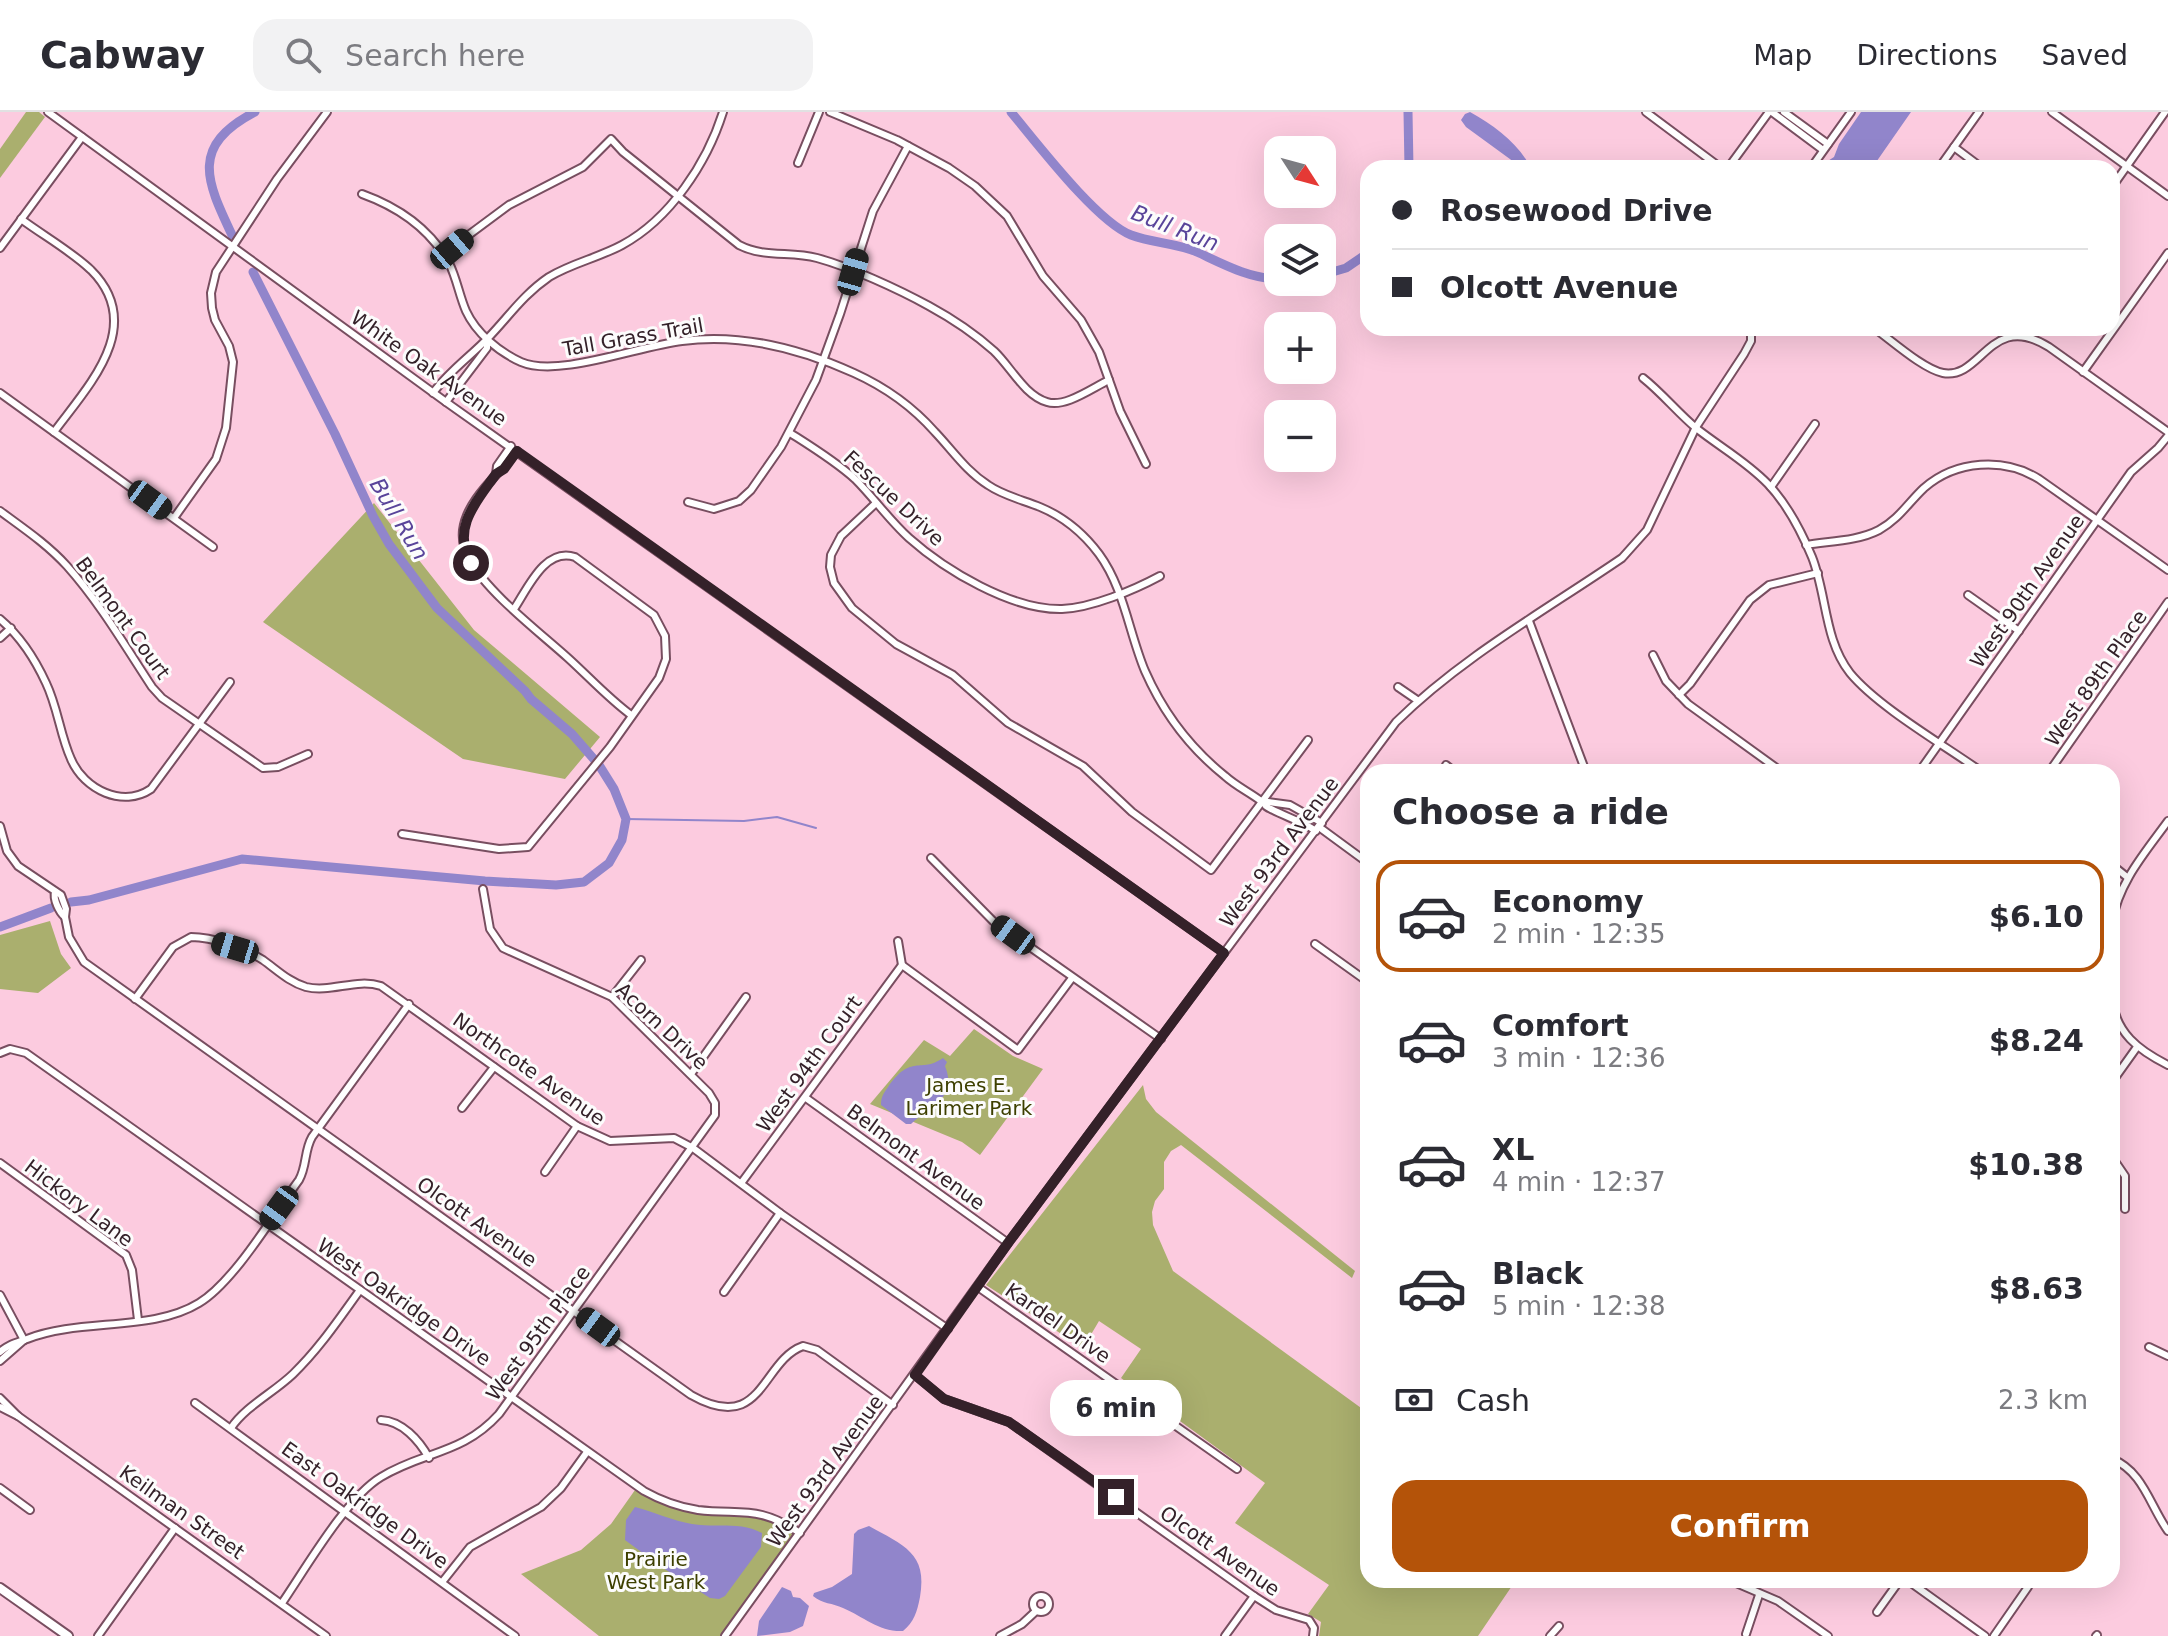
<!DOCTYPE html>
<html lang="en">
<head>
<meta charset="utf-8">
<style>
	:root { --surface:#fff; --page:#f2f2f3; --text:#2b2b33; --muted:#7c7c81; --line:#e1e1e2; --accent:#b45309 }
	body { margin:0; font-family:"DejaVu Sans",sans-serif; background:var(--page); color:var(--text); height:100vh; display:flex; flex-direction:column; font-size:30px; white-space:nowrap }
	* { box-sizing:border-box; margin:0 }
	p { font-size:26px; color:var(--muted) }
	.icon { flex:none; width:44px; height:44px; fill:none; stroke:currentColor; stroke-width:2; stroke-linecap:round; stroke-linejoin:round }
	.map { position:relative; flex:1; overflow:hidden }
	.details { position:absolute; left:1360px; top:652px; width:760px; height:824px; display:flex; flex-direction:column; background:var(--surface); border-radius:24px; box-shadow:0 8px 32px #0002 }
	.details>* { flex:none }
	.banner { position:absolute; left:1360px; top:48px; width:760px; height:176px; border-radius:24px; box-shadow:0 8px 32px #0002; display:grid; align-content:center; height:176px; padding:0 32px; background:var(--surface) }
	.needle { width:52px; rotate:126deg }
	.controls { position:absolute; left:1264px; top:24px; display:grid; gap:16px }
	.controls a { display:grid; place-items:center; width:72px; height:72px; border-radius:16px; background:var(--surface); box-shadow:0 8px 32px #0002; font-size:40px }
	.end { position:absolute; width:36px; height:36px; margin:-18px; border:10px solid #342129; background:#fff; box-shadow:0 0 0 4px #fff }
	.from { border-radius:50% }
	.bubble { position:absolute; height:56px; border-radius:24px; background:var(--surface); box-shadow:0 8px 32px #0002; font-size:26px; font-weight:700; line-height:56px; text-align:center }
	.car { position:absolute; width:24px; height:48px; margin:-24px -12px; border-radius:10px; box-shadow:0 0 6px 2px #0007; background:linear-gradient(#222 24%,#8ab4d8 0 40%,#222 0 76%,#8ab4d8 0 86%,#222 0) }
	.banner b { display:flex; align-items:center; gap:28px; height:76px; font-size:30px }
	.banner b+b { border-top:2px solid var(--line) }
	.banner i { width:20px; height:20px; background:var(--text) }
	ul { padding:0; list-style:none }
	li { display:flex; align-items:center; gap:24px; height:112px; margin:0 16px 12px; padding:0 16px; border:4px solid transparent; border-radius:24px }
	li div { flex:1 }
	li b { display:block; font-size:30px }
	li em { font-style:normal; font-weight:700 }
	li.active { border-color:var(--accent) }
	li>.icon { width:72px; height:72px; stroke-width:1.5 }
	h2 { padding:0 32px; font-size:36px; line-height:96px }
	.pay { display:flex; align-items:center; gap:20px; height:88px; padding:0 32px; font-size:30px }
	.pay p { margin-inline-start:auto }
	.button { display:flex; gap:16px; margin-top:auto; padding:16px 32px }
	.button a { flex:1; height:92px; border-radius:24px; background:var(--accent); color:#fff; font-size:32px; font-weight:700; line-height:92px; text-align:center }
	header { display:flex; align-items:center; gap:48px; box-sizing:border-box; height:112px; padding:0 40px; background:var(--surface); border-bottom:2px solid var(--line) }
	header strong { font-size:38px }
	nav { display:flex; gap:44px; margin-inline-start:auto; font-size:28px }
	.search { width:560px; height:72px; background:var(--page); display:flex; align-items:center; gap:20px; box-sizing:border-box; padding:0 28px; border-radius:24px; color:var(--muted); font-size:30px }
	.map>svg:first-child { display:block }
</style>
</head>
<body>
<header>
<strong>Cabway</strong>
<div class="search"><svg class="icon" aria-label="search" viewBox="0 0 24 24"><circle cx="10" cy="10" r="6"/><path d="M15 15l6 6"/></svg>Search here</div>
<nav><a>Map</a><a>Directions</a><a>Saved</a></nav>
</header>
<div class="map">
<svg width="2168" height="1524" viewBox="0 0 2168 1524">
	<rect width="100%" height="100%" fill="#fccbdf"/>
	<!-- green -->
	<g fill="#aaaf6e">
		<polygon points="26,0 39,0 45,5 0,66 0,37"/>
		<polygon points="374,391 474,518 600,625 565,667 463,647 263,510"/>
		<polygon points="50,809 61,842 71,856 38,881 0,877 0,823"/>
		<polygon points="974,917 1013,944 1043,957 980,1043 962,1030 870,992 924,928 950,944"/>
		<polygon points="1143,973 1146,987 1156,1000 1355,1159 1352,1166 1181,1033 1171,1039 1164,1050 1164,1077 1155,1089 1152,1100 1153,1113 1173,1159 1368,1301 1368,1468 1516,1468 1478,1524 1319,1524 1321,1510 1308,1502 1329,1473 1235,1411 1265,1371 1121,1266 1141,1237 1099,1209 1083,1236 986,1173"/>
		<path d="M635,1378C653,1387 670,1396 689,1400C725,1407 762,1395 793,1421L792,1428L722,1524H599L521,1462L581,1438L611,1412Z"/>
	</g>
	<!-- water -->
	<g fill="#9185cb">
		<path d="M1470,0C1495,14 1518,31 1531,56H1518L1514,50L1466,15L1461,8L1465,2Z"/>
		<polygon points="1861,0 1911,0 1872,56 1817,56 1834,45 1839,32"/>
		<path d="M943,946L947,950L945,954C958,986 931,993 911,1012H906L881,993C881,985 883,982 888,975C912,941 920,962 943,946Z"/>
		<path d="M635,1395C654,1400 673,1409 692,1412C716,1416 740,1409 762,1421L761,1435L725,1484L719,1487L710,1486L663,1456L625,1428L626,1408Z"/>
		<path d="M869,1414C903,1433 928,1441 920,1485C917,1500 914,1510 903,1519C879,1520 864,1505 843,1496C833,1491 822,1492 813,1484L814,1481L832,1475L852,1462L854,1422L858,1418Z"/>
		<polygon points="782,1475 791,1479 793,1485 800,1486 809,1494 803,1514 790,1520 757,1524 759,1509"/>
	</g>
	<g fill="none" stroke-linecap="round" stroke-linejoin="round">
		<!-- stream -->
		<polyline stroke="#9185cb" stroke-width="2" points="626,707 744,709 777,705 816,716"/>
		<!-- river -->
		<g stroke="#9185cb" stroke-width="9">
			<path d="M1011,0C1037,31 1096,109 1131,123C1152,131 1176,131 1197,140C1223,152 1248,166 1278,167"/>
			<polyline points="1408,0 1409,56"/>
			<path d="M232,123C206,68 190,34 255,0"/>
			<polyline points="1322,163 1346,156 1368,141"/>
			<polyline points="71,790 89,788 242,747 485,769 556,773 584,770 609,751 622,728 626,707 614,677 599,653 572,622 531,587 525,579 437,496 389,432 373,404 335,322 253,160"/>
			<polyline points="0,815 51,796"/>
		</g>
		<defs>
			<g id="minor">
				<polyline points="48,0 446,290 1224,841"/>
				<polyline points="830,0 897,28 949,56 975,74 1007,104 1043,164 1081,208 1099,240 1120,299 1146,352"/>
				<polyline points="1646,0 1721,56"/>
				<polyline points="1772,0 1823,38"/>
				<polyline points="1784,0 1828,32"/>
				<polyline points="2052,0 2168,84"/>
				<polyline points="1954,35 1982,56"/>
				<polyline points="798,51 819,0"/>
				<polyline points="1728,56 1769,0"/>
				<polyline points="1811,56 1851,0"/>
				<polyline points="1939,56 1979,0"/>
				<polyline points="2112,75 2165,0"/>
				<path d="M362,82C398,95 430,117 449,151C457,167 459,183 466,199C476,221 499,240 521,250C558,266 639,234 682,229C742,221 799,236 854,261C885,275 912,294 935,320C953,339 966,359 988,373C1004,384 1023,388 1040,395C1064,405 1084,422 1099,442C1124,476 1129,521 1145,559C1163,600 1190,636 1225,664C1236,674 1249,680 1261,689C1269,695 1262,693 1271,697C1286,705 1301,709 1316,719"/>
				<path d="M21,107C44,124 71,139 91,158C147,214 88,274 54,320"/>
				<polyline points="0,136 82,25"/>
				<path d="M443,142L509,93L583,55L611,27L623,40L739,133C764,146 790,139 817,146C850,155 898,177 929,194C951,206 975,222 994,239C1011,255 1024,283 1047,290C1065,296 1092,276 1109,268"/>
				<path d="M1874,216C1891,228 1923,257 1943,261C1982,268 1990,198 2049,235L2168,320"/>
				<polyline points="2083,260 2168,141"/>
				<path d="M1643,266C1662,281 1677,300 1696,316C1720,335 1747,350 1768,372C1786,391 1802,421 1812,445C1827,483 1824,528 1850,561C1878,595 1944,633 1982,660"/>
				<polyline points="0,281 213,435"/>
				<path d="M433,281C449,259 471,244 489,225C509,204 524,182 549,165C572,151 598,146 622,133C670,107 707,51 723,0"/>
				<polyline points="446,290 487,236 487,227"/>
				<path d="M790,321C812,335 835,349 855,367C874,386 889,408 909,426C945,458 1011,498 1062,497C1091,496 1134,478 1160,464"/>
				<path d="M517,339C500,362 467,386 463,418C462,428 464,438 469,447C488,481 538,519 568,546C589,565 608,586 631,603"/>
				<polyline points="496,362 497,354 511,334"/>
				<polyline points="1771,375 1815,312"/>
				<polyline points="688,390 714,397 739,389 751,378 781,335 816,268 840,202 873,99 908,34"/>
				<polyline points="876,391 841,424 831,443 830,455 834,471 852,496 896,532 953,563 1008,611 1083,654 1132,700 1211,758 1308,628"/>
				<path d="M0,399C23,416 47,432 67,454C100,491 125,534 152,575L162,586L263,656L278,655L308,642"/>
				<polyline points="174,406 216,347 226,316 233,250 229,234 215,208 212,196 211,181 216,160 277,67 327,0"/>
				<path d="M1806,433C1830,429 1858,429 1879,418C1899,407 1908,391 1924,376C1956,348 2004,345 2039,367L2168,458"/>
				<polyline points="1968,483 2019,519"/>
				<path d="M0,507C20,524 35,547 46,571C58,596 60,623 71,647C84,678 123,696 151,677L230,570"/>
				<polyline points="1529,509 1586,660"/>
				<polyline points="0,526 11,516"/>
				<polyline points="1653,543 1666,569 1688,592 1782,660"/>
				<polyline points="1398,575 1417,588"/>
				<polyline points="1679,583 1690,572 1750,488 1769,473 1818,461"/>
				<polyline points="1446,653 1455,660"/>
				<polyline points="1919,660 2131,360 2158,336 2168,324"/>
				<polyline points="2049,660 2168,490"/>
				<polyline points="1261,689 1290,693 1322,711"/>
				<path d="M0,714L7,739L18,754L61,783L66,797L65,805L69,825L84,850L691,1283C763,1324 761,1249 803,1234L817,1238L893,1293"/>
				<polyline points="1319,715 1368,751"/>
				<path d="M402,722L499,737L528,735L610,635L659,566L666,547L665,524L654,503L575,445C545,435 528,476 514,497"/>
				<polyline points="931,746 993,809 1161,927"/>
				<polyline points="2112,753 2127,765"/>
				<path d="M55,780C53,787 59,800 65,805"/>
				<path d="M2112,810C2119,770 2144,742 2168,709"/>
				<polyline points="898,829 902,853 1018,938 1072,866"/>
				<polyline points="1315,832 1368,870"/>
				<polyline points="612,885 641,848"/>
				<path d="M135,887L173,835L191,825C213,825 244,836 263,848C277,858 289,870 306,875C331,881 356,866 381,874L577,1014L610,1029L674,1026L693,1036L780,1101L948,1217"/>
				<path d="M2112,887C2116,921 2138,938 2168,953"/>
				<path d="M0,941L10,937L26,941L644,1379C660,1388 679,1395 698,1398C742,1403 758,1393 800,1421"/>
				<polyline points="691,962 746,885"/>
				<polyline points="2112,970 2137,935"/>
				<polyline points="806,986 1008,1131"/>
				<polyline points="462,996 494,955"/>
				<polyline points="2112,1045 2125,1064 2125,1097"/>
				<polyline points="0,1051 126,1143 132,1158 138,1208"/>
				<polyline points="545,1060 577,1014"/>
				<polyline points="742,1070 902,853"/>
				<polyline points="978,1175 1237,1357"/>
				<polyline points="724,1180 780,1101"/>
				<polyline points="0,1183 24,1228"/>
				<polyline points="2149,1235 2168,1244"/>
				<path d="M0,1240C9,1232 16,1231 27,1227C80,1206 152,1220 199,1191C234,1170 274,1102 299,1068C307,1054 304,1039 312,1025L409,892"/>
				<polyline points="0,1249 24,1228"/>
				<polyline points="915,1263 944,1287 1009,1310 1254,1484 1276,1498 1309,1508 1314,1516 1313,1524"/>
				<polyline points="0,1286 18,1304 326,1524"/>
				<polyline points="195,1291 515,1524"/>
				<polyline points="0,1295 18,1304"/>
				<path d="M381,1308C402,1309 419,1328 429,1346"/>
				<path d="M231,1316C246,1294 273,1281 293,1262C319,1237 339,1207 360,1178"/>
				<path d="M2112,1347C2143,1359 2150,1394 2168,1419"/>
				<polyline points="0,1376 30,1398"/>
				<polyline points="1729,1468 1778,1489 1828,1524"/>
				<polyline points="1907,1468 1985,1524"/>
				<polyline points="443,1469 470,1435 541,1395 561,1376 587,1340"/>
				<circle cx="1041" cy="1492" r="8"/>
				<path d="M282,1491C306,1456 346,1386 381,1365C423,1339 462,1343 499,1302L715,1003V991L709,981L612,885L503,836L490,817L483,777"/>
				<polyline points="1877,1500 1900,1468"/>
				<polyline points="1746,1522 1759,1483"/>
				<polyline points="98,1524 175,1416"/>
				<path d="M725,1524L1008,1131L1396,610C1462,545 1546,498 1622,446L1647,418L1696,315L1744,242L1751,229V216"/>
				<polyline points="1000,1524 1022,1512 1036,1499"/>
				<polyline points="1225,1524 1254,1484"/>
				<polyline points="1550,1524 1559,1514"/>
				<polyline points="1994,1524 2028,1475"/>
				<polyline points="2096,1524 2097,1523"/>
			</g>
			<polyline id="highway" points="0,1476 68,1524"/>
		</defs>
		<!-- minor casing -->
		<use href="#minor" stroke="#784e60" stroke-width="10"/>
		<!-- highway casing -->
		<use href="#highway" stroke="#784e60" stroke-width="12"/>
		<!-- minor -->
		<use href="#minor" stroke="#fff" stroke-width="6"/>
		<!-- highway -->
		<use href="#highway" stroke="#fff" stroke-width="8"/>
	</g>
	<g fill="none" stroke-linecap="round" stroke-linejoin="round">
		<!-- route -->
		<path stroke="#342129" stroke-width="10" d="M471,451C451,416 477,389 496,362L504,357L517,339L1224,841L1008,1131L915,1263L944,1287L1009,1310L1116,1385"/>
	</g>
	<g text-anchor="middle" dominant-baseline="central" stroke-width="6" stroke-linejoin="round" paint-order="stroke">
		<!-- street labels -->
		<g font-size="20" fill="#342129" stroke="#fcfcfc">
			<text transform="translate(633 225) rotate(-10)">Tall Grass Trail</text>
			<text transform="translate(429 256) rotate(35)">White Oak Avenue</text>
			<text transform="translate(894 386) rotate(43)">Fescue Drive</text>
			<text transform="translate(2027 479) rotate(-55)">West 90th Avenue</text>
			<text transform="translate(123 506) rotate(54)">Belmont Court</text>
			<text transform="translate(2096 566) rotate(-55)">West 89th Place</text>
			<text transform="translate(1279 740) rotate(-53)">West 93rd Avenue</text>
			<text transform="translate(662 914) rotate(43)">Acorn Drive</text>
			<text transform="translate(809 952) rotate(-54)">West 94th Court</text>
			<text transform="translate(529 957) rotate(35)">Northcote Avenue</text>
			<text transform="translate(916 1045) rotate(36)">Belmont Avenue</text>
			<text transform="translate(79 1091) rotate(37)">Hickory Lane</text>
			<text transform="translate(477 1110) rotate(35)">Olcott Avenue</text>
			<text transform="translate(404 1190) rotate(35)">West Oakridge Drive</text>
			<text transform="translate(1058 1211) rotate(35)">Kardel Drive</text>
			<text transform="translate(538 1221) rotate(-54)">West 95th Place</text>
			<text transform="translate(825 1359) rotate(-54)">West 93rd Avenue</text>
			<text transform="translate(365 1393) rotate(36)">East Oakridge Drive</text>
			<text transform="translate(182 1400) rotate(35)">Keilman Street</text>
			<text transform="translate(1220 1439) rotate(35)">Olcott Avenue</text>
		</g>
		<!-- park labels -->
		<g font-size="20" fill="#3d3f00" stroke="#fcfcfc">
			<text x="969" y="973">James E.<tspan x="969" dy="23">Larimer Park</tspan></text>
			<text x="656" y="1447">Prairie<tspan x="656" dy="23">West Park</tspan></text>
		</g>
		<!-- water labels -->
		<g font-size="22" font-style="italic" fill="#59449a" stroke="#fcfcfc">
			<text transform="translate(1175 116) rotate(21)">Bull Run</text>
			<text transform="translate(399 407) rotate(59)">Bull Run</text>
		</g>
	</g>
</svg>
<div class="controls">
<a><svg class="needle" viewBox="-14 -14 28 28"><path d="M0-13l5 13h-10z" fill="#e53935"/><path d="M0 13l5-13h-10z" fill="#7c7c81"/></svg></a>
<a><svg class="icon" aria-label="layers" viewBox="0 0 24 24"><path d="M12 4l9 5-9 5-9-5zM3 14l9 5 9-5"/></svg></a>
<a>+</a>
<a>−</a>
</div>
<i class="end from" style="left:471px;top:451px"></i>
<i class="end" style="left:1116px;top:1385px"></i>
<div class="bubble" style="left:1050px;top:1268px;width:132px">6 min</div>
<i class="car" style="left:452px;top:137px;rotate:50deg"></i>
<i class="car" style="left:853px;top:160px;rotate:16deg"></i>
<i class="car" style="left:150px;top:388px;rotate:126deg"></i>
<i class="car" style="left:1013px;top:823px;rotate:306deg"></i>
<i class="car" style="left:235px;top:836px;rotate:287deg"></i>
<i class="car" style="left:279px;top:1096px;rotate:216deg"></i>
<i class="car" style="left:598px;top:1215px;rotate:306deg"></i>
<div class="banner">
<b><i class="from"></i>Rosewood Drive</b>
<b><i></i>Olcott Avenue</b>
</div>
<section class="details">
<h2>Choose a ride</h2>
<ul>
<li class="active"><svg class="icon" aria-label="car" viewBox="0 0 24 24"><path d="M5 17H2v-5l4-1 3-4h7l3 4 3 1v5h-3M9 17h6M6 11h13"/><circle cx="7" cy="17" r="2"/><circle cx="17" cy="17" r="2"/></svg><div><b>Economy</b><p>2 min · 12:35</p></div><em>$6.10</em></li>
<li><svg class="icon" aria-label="car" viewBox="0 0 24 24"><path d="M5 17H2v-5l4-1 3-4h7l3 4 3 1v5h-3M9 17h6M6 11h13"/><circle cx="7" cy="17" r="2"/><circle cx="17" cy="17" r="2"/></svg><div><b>Comfort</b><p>3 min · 12:36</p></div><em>$8.24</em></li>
<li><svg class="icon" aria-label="car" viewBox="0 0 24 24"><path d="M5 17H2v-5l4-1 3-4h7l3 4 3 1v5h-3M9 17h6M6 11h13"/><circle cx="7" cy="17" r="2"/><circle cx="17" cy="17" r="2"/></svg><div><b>XL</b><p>4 min · 12:37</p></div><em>$10.38</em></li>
<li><svg class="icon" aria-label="car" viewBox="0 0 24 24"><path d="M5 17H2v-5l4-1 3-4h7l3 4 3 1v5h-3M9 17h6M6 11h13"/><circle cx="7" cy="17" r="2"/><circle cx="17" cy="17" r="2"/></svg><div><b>Black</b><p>5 min · 12:38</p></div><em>$8.63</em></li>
</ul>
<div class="pay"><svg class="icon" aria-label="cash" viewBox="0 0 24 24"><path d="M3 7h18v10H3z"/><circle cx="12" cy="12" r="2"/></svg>Cash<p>2.3 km</p></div>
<div class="button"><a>Confirm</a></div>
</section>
</div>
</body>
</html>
